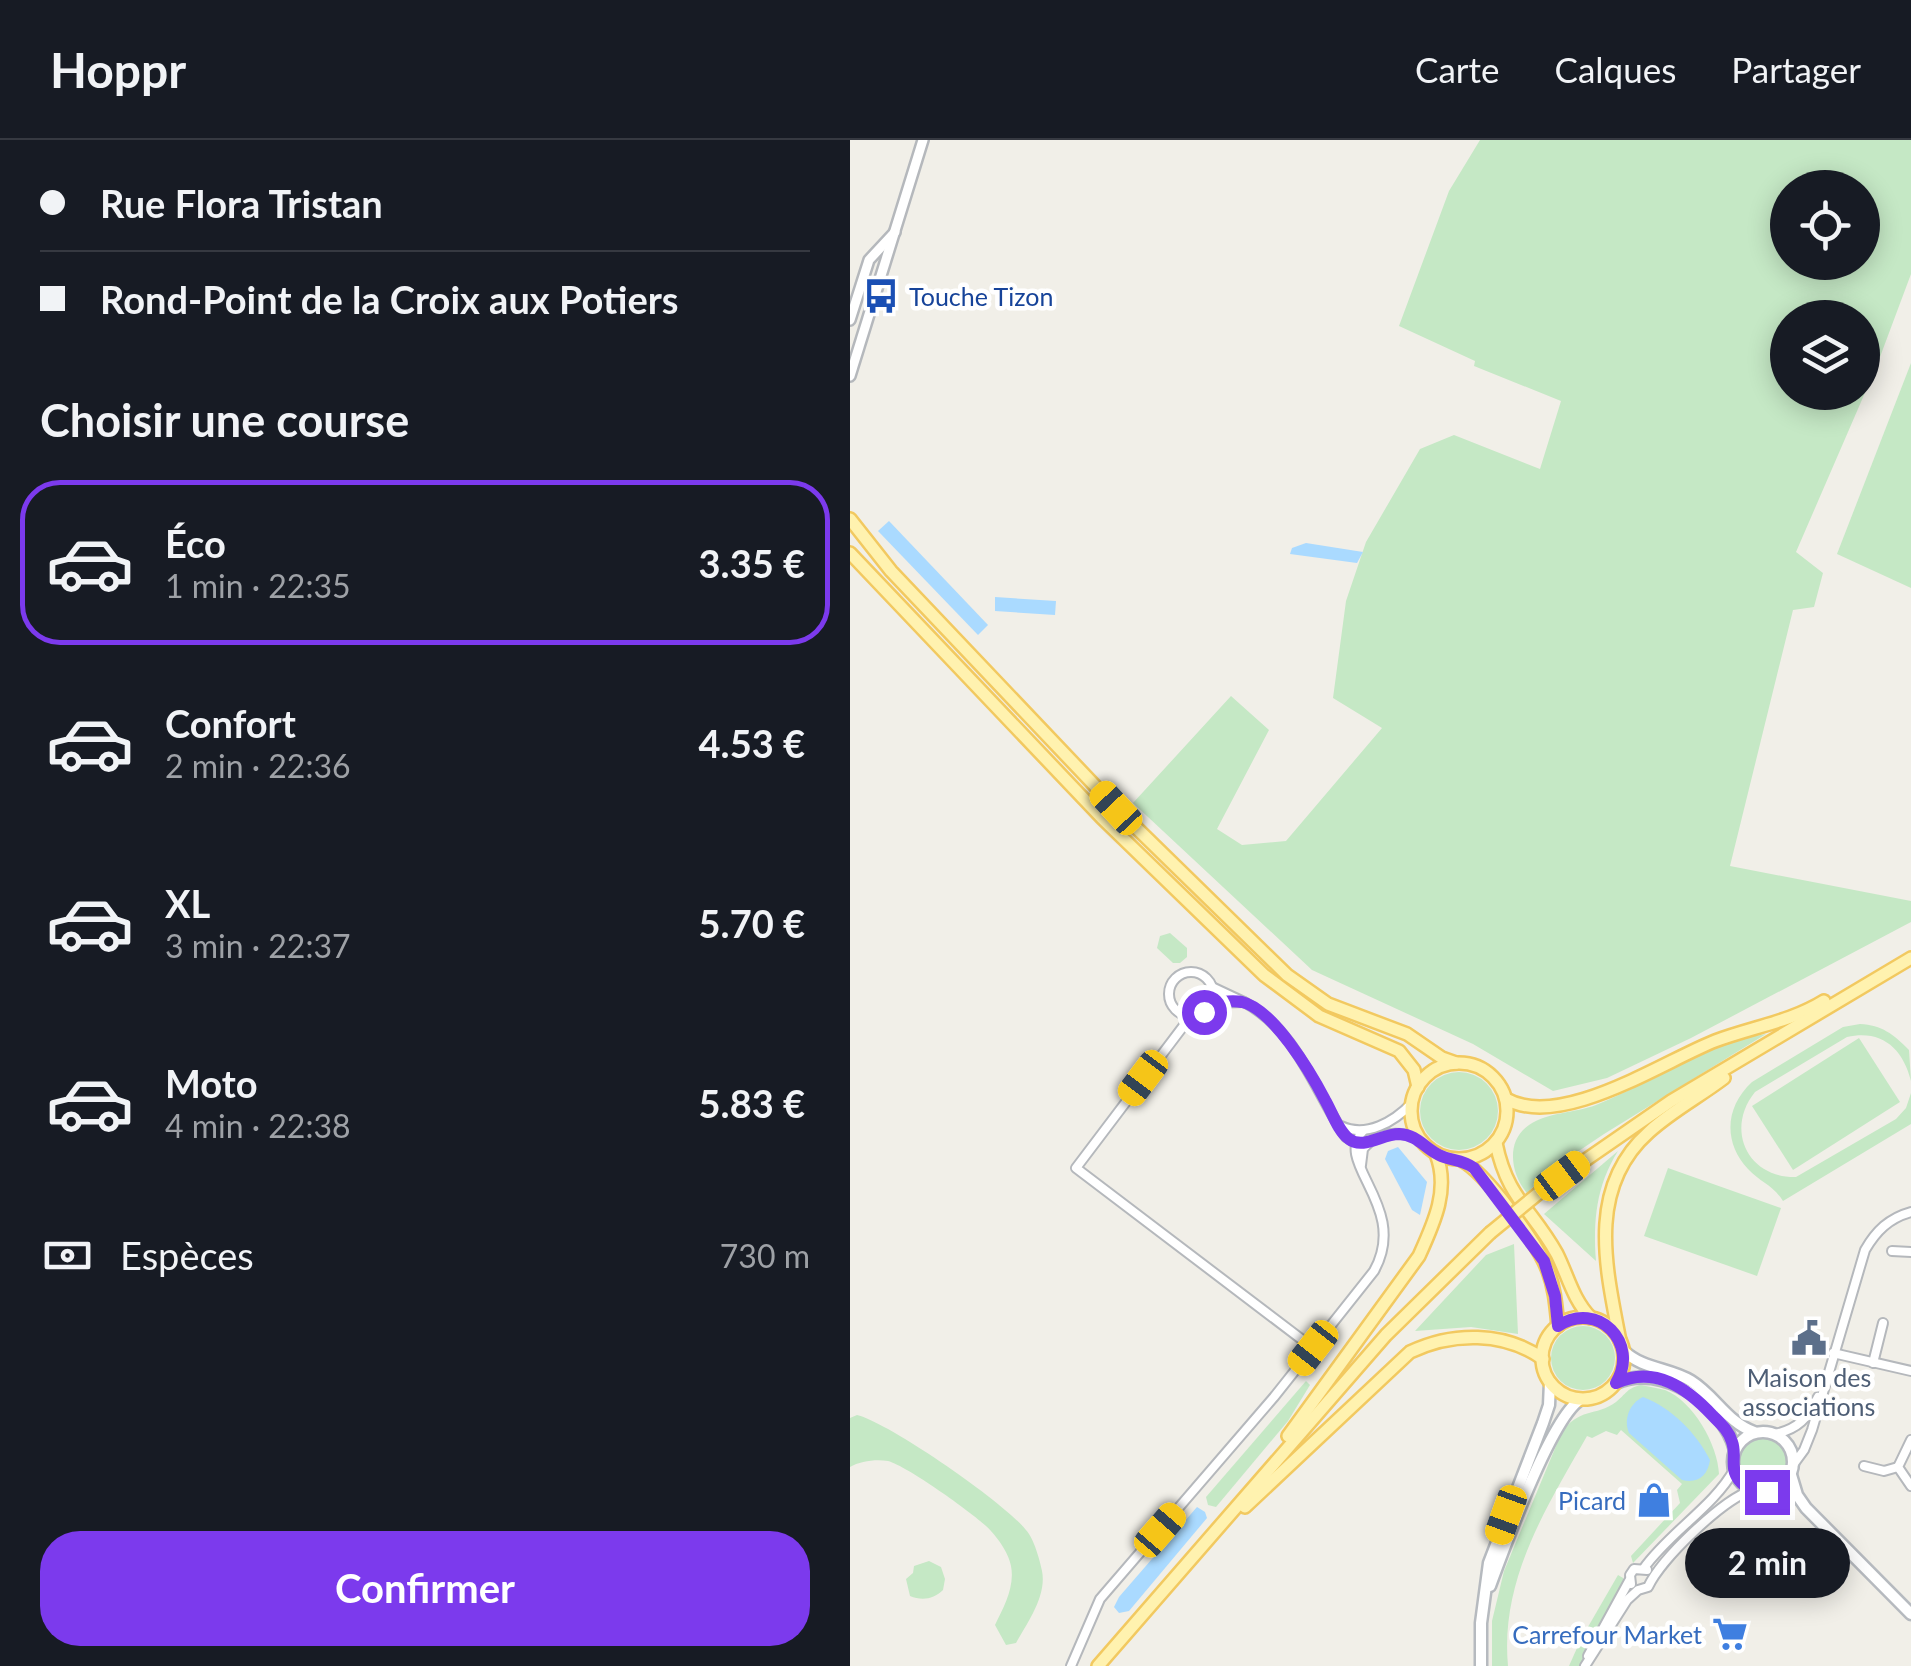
<!DOCTYPE html>
<html lang="fr">
<head>
<meta charset="utf-8">
<style>
	:root { --surface:#171b24; --page:#20242c; --text:#f1f3f6; --muted:#9ea1a6; --line:#363941; --accent:#7c3aed }
	body { margin:0; font-family:Lato,sans-serif; background:var(--page); color:var(--text); height:100vh; display:flex; flex-direction:column; font-size:38px; white-space:nowrap }
	* { box-sizing:border-box; margin:0 }
	p { font-size:32px; color:var(--muted) }
	.icon { flex:none; width:55px; height:55px; fill:none; stroke:currentColor; stroke-width:2; stroke-linecap:round; stroke-linejoin:round }
	.map { position:relative; flex:1; overflow:hidden }
	.panel { display:flex; flex-direction:column; background:var(--surface); width:850px }
	.panel>* { flex:none }
	.guide { display:grid; align-content:center; height:220px; padding:0 40px; background:var(--surface) }
	.controls { position:absolute; left:920px; top:30px; display:grid; gap:20px }
	.controls a { display:grid; place-items:center; width:110px; height:110px; border-radius:50%; background:var(--surface); box-shadow:0 5px 25px #0003; font-size:50px }
	.end { position:absolute; width:45px; height:45px; margin:-22px; border:12px solid #7c3aed; background:#fff; box-shadow:0 0 0 5px #fff }
	.from { border-radius:50% }
	.bubble { position:absolute; height:70px; border-radius:35px; background:var(--surface); box-shadow:0 5px 25px #0003; font-size:32px; font-weight:700; line-height:70px; text-align:center }
	.car { position:absolute; width:30px; height:60px; margin:-30px -15px; border-radius:12px; box-shadow:0 0 8px 2px #0007; background:linear-gradient(#f5c518 24%,#345 0 40%,#f5c518 0 76%,#345 0 86%,#f5c518 0) }
	.guide b { display:flex; align-items:center; gap:35px; height:95px; font-size:38px }
	.guide b+b { border-top:2px solid var(--line) }
	.guide i { width:25px; height:25px; background:var(--text) }
	ul { padding:0; list-style:none }
	li { display:flex; align-items:center; gap:30px; height:165px; margin:0 20px 15px; padding:0 20px; border:5px solid transparent; border-radius:40px }
	li div { flex:1 }
	li b { display:block; font-size:38px }
	li em { font-style:normal; font-weight:700 }
	li.current { border-color:var(--accent) }
	li>.icon { width:90px; height:90px; stroke-width:1.5 }
	h2 { padding:0 40px; font-size:45px; line-height:120px }
	.pay { display:flex; align-items:center; gap:25px; height:110px; padding:0 40px; font-size:38px }
	.pay p { margin-inline-start:auto }
	.action { display:flex; gap:20px; margin-top:auto; padding:20px 40px }
	.action a { flex:1; height:115px; border-radius:40px; background:var(--accent); color:#fff; font-size:40px; font-weight:700; line-height:115px; text-align:center }
	header { display:flex; align-items:center; gap:60px; box-sizing:border-box; height:140px; padding:0 50px; background:var(--surface); border-bottom:2px solid var(--line) }
	header strong { font-size:48px }
	nav { display:flex; gap:55px; margin-inline-start:auto; font-size:35px }
	main { display:flex; flex:1; min-height:0 }
	.map>svg:first-child { display:block }
</style>
</head>
<body>
<header>
<strong>Hoppr</strong>
<nav><a>Carte</a><a>Calques</a><a>Partager</a></nav>
</header>
<main>
<section class="panel">
<div class="guide">
<b><i class="from"></i>Rue Flora Tristan</b>
<b><i></i>Rond-Point de la Croix aux Potiers</b>
</div>
<h2>Choisir une course</h2>
<ul>
<li class="current"><svg class="icon" aria-label="car" viewBox="0 0 24 24"><path d="M5 17H2v-5l4-1 3-4h7l3 4 3 1v5h-3M9 17h6M6 11h13"/><circle cx="7" cy="17" r="2"/><circle cx="17" cy="17" r="2"/></svg><div><b>Éco</b><p>1 min · 22:35</p></div><em>3.35 €</em></li>
<li><svg class="icon" aria-label="car" viewBox="0 0 24 24"><path d="M5 17H2v-5l4-1 3-4h7l3 4 3 1v5h-3M9 17h6M6 11h13"/><circle cx="7" cy="17" r="2"/><circle cx="17" cy="17" r="2"/></svg><div><b>Confort</b><p>2 min · 22:36</p></div><em>4.53 €</em></li>
<li><svg class="icon" aria-label="car" viewBox="0 0 24 24"><path d="M5 17H2v-5l4-1 3-4h7l3 4 3 1v5h-3M9 17h6M6 11h13"/><circle cx="7" cy="17" r="2"/><circle cx="17" cy="17" r="2"/></svg><div><b>XL</b><p>3 min · 22:37</p></div><em>5.70 €</em></li>
<li><svg class="icon" aria-label="car" viewBox="0 0 24 24"><path d="M5 17H2v-5l4-1 3-4h7l3 4 3 1v5h-3M9 17h6M6 11h13"/><circle cx="7" cy="17" r="2"/><circle cx="17" cy="17" r="2"/></svg><div><b>Moto</b><p>4 min · 22:38</p></div><em>5.83 €</em></li>
</ul>
<div class="pay"><svg class="icon" aria-label="cash" viewBox="0 0 24 24"><path d="M3 7h18v10H3z"/><circle cx="12" cy="12" r="2"/></svg>Espèces<p>730 m</p></div>
<div class="action"><a>Confirmer</a></div>
</section>
<div class="map">
<svg width="1061" height="1526" viewBox="0 0 1061 1526">
	<rect width="100%" height="100%" fill="#f1efe8"/>
	<!-- green -->
	<g fill="#c5e8c5" fill-rule="evenodd">
		<path d="M630,0H1061V134L1027,225L946,412L973,433L964,467L943,470L880,726L1061,761V782L841,898L757,938L703,951L623,904L462,830L283,663L381,556L419,590L367,689L392,705L436,701L532,588L483,558L496,461L516,402L570,309L604,295L690,329L711,261L624,226L625,221L549,186L599,51ZM938,48H1012V122H938ZM938,178H1012V252H938Z"/>
		<polygon points="1061,223 1061,448 987,414"/>
		<polygon points="320,793 337,808 337,817 330,823 323,823 307,808 310,796"/>
		<path d="M1010,884C1032,885 1043,894 1059,910L1061,941C1053,908 1031,889 997,897L905,952C875,989 897,1038 946,1037L1046,979L1056,968L1061,953V984L933,1061C922,1044 911,1043 898,1029C873,1002 875,967 902,942L993,887Z"/>
		<path d="M916,894L754,994L699,1031L677,1053C661,1035 655,1001 679,985C698,972 725,973 746,965C803,942 855,903 916,894Z"/>
		<polygon points="1009,898 1050,962 943,1030 902,966"/>
		<circle cx="609" cy="971" r="39"/>
		<path d="M768,1011C746,1046 743,1081 746,1121L694,1074Z"/>
		<polygon points="818,1028 931,1068 907,1136 794,1096"/>
		<polygon points="664,1104 668,1194 621,1187 565,1191 636,1115"/>
		<circle cx="733" cy="1218" r="32"/>
		<polygon points="456,1241 460,1245 438,1281 366,1367 358,1365 356,1357"/>
		<path d="M791,1245C799,1247 808,1248 815,1250C843,1261 868,1305 869,1334L783,1423L781,1416L830,1363L827,1350L832,1344L771,1290L767,1295L756,1291L742,1298L737,1296C696,1368 650,1440 658,1526H642V1481L654,1431L711,1294C728,1267 746,1277 766,1262C776,1254 777,1248 791,1245Z"/>
		<path d="M7,1275C38,1282 162,1367 179,1394C185,1403 190,1421 192,1431C197,1456 177,1483 166,1503L156,1505L145,1485C154,1467 165,1447 161,1426C159,1413 146,1395 136,1386C121,1372 57,1326 38,1321C26,1319 10,1321 0,1327V1278Z"/>
		<circle cx="913" cy="1322" r="24"/>
		<path d="M79,1421L91,1427L95,1439L93,1450C84,1459 72,1461 60,1456L56,1439L63,1433L64,1426Z"/>
		<polygon points="768,1435 773,1438 773,1446 729,1526 719,1526 731,1499"/>
	</g>
	<!-- water -->
	<g fill="#aadaff">
		<polygon points="39,381 138,485 128,495 28,391"/>
		<polygon points="456,403 513,412 507,423 440,414 442,408"/>
		<polygon points="145,457 206,461 205,475 145,471"/>
		<polygon points="548,1007 577,1042 570,1075 562,1070 535,1019 538,1011"/>
		<path d="M793,1257C822,1268 846,1293 860,1320C858,1335 848,1344 832,1340L779,1293C773,1279 780,1263 793,1257Z"/>
		<polygon points="347,1367 355,1372 357,1378 279,1471 269,1473 264,1467 269,1457"/>
	</g>
	<g fill="none" stroke-linecap="round" stroke-linejoin="round">
		<defs>
			<g id="minor">
				<circle cx="341" cy="854" r="22"/>
				<path d="M394,862C448,891 464,951 496,997L508,1004H516"/>
				<polyline points="361,863 394,862 362,847"/>
				<polyline points="341,876 226,1028 463,1208"/>
				<path d="M491,986C516,998 544,982 562,963"/>
				<path d="M511,1025L513,1009C527,991 549,991 569,998"/>
				<polyline points="1042,1111 1061,1112"/>
				<polyline points="983,1213 1061,1231"/>
				<polyline points="1023,1223 1033,1183"/>
				<path d="M925,1294C948,1289 958,1278 968,1257"/>
				<polyline points="1061,1300 1048,1327 1061,1346"/>
				<path d="M943,1325L954,1310L962,1290L1015,1110C1026,1091 1039,1078 1061,1072"/>
				<polyline points="1014,1326 1034,1331 1048,1327"/>
				<path d="M794,1428C819,1393 864,1366 884,1330"/>
				<polyline points="781,1444 780,1435 784,1429 797,1430"/>
				<polyline points="738,1516 779,1441"/>
				<path d="M221,1526L250,1459L424,1257L524,1131C560,1066 482,1023 513,991"/>
				<path d="M735,1526L777,1460L788,1450L798,1447C811,1419 872,1360 902,1350"/>
			</g>
			<g id="tertiary">
				<polyline points="0,180 19,120 45,92"/>
				<polyline points="0,236 73,0"/>
			</g>
			<g id="secondary">
				<path d="M774,1211C792,1229 820,1228 841,1241C865,1256 877,1282 904,1292"/>
				<path d="M766,1243C811,1222 873,1264 885,1310"/>
				<circle cx="913" cy="1322" r="30"/>
				<polyline points="941,1335 947,1355 956,1368 1061,1474"/>
				<path d="M640,1446C654,1408 701,1277 731,1259"/>
				<polyline points="631,1526 631,1483 639,1423 693,1283 699,1265 700,1242"/>
			</g>
			<g id="primary">
				<polyline points="0,379 41,431 266,668 437,835 478,864 557,894 592,918 606,923"/>
				<polyline points="0,413 252,678 414,835 469,876 549,911 564,930 568,947"/>
				<circle cx="609" cy="971" r="48"/>
				<path d="M656,959C711,990 812,922 865,901C902,887 940,882 974,861"/>
				<path d="M646,1003C657,1058 682,1069 707,1114C718,1136 723,1160 741,1178"/>
				<path d="M611,1020C636,1033 688,1104 698,1131C705,1149 706,1167 708,1186"/>
				<polyline points="695,1048 821,961 1061,818"/>
				<circle cx="733" cy="1218" r="41"/>
				<path d="M770,1201C756,1128 736,1048 799,992C822,971 849,957 874,938"/>
				<path d="M438,1296L569,1116C584,1083 600,1049 586,1014"/>
				<path d="M395,1367L560,1212C602,1192 654,1191 693,1219"/>
				<polyline points="248,1526 536,1195 640,1093"/>
			</g>
		</defs>
		<!-- minor casing -->
		<use href="#minor" stroke="#b5b8bc" stroke-width="12"/>
		<!-- tertiary casing -->
		<use href="#tertiary" stroke="#b5b8bc" stroke-width="14"/>
		<!-- secondary casing -->
		<use href="#secondary" stroke="#b6babf" stroke-width="15"/>
		<!-- primary casing -->
		<use href="#primary" stroke="#f2c960" stroke-width="16"/>
		<!-- minor -->
		<use href="#minor" stroke="#fff" stroke-width="8"/>
		<!-- tertiary -->
		<use href="#tertiary" stroke="#fff" stroke-width="9"/>
		<!-- secondary -->
		<use href="#secondary" stroke="#fff" stroke-width="10"/>
		<!-- primary -->
		<use href="#primary" stroke="#fff2af" stroke-width="11"/>
		<defs>
			<polyline id="primary-bridge" points="640,1093 695,1048"/>
		</defs>
		<!-- primary-bridge casing -->
		<use href="#primary-bridge" stroke="#f2c960" stroke-width="16" stroke-linecap="butt"/>
		<!-- primary-bridge -->
		<use href="#primary-bridge" stroke="#fff2af" stroke-width="11"/>
	</g>
	<g fill="none" stroke-linecap="round" stroke-linejoin="round">
		<!-- route -->
		<path stroke="#7c3aed" stroke-width="12" d="M354,872L361,864C370,862 382,860 392,862C423,869 461,933 475,960C482,972 488,991 499,999C513,1010 532,994 549,994C568,995 573,1007 589,1015C601,1021 612,1019 624,1028L694,1121L705,1156L708,1186C748,1160 790,1203 766,1243C805,1225 837,1248 863,1276C871,1284 879,1291 882,1302C887,1315 879,1327 889,1340C896,1349 906,1352 917,1352"/>
	</g>
	<!-- icons -->
	<defs>
		<symbol id="bus-bare" viewBox="-9 -9 18 18"><path d="M-5-6H5V4H4V6H2V4H-2V6H-4V4H-5ZM-3.5-4V0h7V-4ZM-3.5 1.2v1.5H-2V1.2ZM2 1.2v1.5H3.5V1.2Z" fill="#1a4fb4" stroke="#fff" stroke-width="2.5" paint-order="stroke"/></symbol>
		<symbol id="civic-bare" viewBox="-9 -9 18 18"><path d="M-.6-6.5H3V-4.5H.6V-3L4-1V1h2V6H-6V1h2V-1L-.6-3ZM-1.2 2.5V6h2.4V2.5Z" fill="#5c6f8a" stroke="#fff" stroke-width="2.5" paint-order="stroke"/></symbol>
		<symbol id="shop-bare" viewBox="-9 -9 18 18"><path d="M-5-2.5h2.3a2.7 3.5 0 0 1 5.4 0H5L5.5 6h-11ZM-1.5-2.5h3a1.5 2.3 0 0 0-3 0Z" fill="#3f7fe0" stroke="#fff" stroke-width="2.5" paint-order="stroke"/></symbol>
		<symbol id="supermarket-bare" viewBox="-9 -9 18 18"><path d="M-6-5.5h2.5l.6 2H6L4.5 2H-2.5L-4.4-4H-6ZM-1.5 3.2a1.3 1.3 0 1 0 .1 0ZM3 3.2a1.3 1.3 0 1 0 .1 0Z" fill="#3f7fe0" stroke="#fff" stroke-width="2.5" paint-order="stroke"/></symbol>
	</defs>
	<g fill-rule="evenodd">
		<use href="#bus-bare" x="6" y="131" width="50" height="50"/>
		<use href="#civic-bare" x="934" y="1173" width="50" height="50"/>
		<use href="#shop-bare" x="779" y="1335" width="50" height="50"/>
		<use href="#supermarket-bare" x="855" y="1469" width="50" height="50"/>
	</g>
	<g text-anchor="middle" dominant-baseline="central" stroke-width="9" stroke-linejoin="round" paint-order="stroke">
		<!-- transit labels -->
		<g font-size="25" fill="#164399" stroke="#fff" text-anchor="start">
			<text x="59" y="156">Touche Tizon</text>
		</g>
		<!-- service labels -->
		<g font-size="25" fill="#4e5e75" stroke="#fff">
			<text x="959" y="1237">Maison des<tspan x="959" dy="29">associations</tspan></text>
		</g>
		<!-- shop labels -->
		<g font-size="25" fill="#366cbe" stroke="#fff" text-anchor="end">
			<text x="776" y="1360">Picard</text>
			<text x="852" y="1494">Carrefour Market</text>
		</g>
	</g>
</svg>
<div class="controls">
<a><svg class="icon" aria-label="locate" viewBox="0 0 24 24"><circle cx="12" cy="12" r="6"/><path d="M12 2v4M12 18v4M2 12h4M18 12h4"/></svg></a>
<a><svg class="icon" aria-label="layers" viewBox="0 0 24 24"><path d="M12 4l9 5-9 5-9-5zM3 14l9 5 9-5"/></svg></a>
</div>
<i class="end from" style="left:354px;top:872px"></i>
<i class="end" style="left:917px;top:1352px"></i>
<div class="bubble" style="left:835px;top:1388px;width:165px">2 min</div>
<i class="car" style="left:266px;top:668px;rotate:317deg"></i>
<i class="car" style="left:293px;top:938px;rotate:217deg"></i>
<i class="car" style="left:712px;top:1036px;rotate:53deg"></i>
<i class="car" style="left:463px;top:1208px;rotate:218deg"></i>
<i class="car" style="left:656px;top:1375px;rotate:200deg"></i>
<i class="car" style="left:310px;top:1390px;rotate:41deg"></i>
</div>
</main>
</body>
</html>
